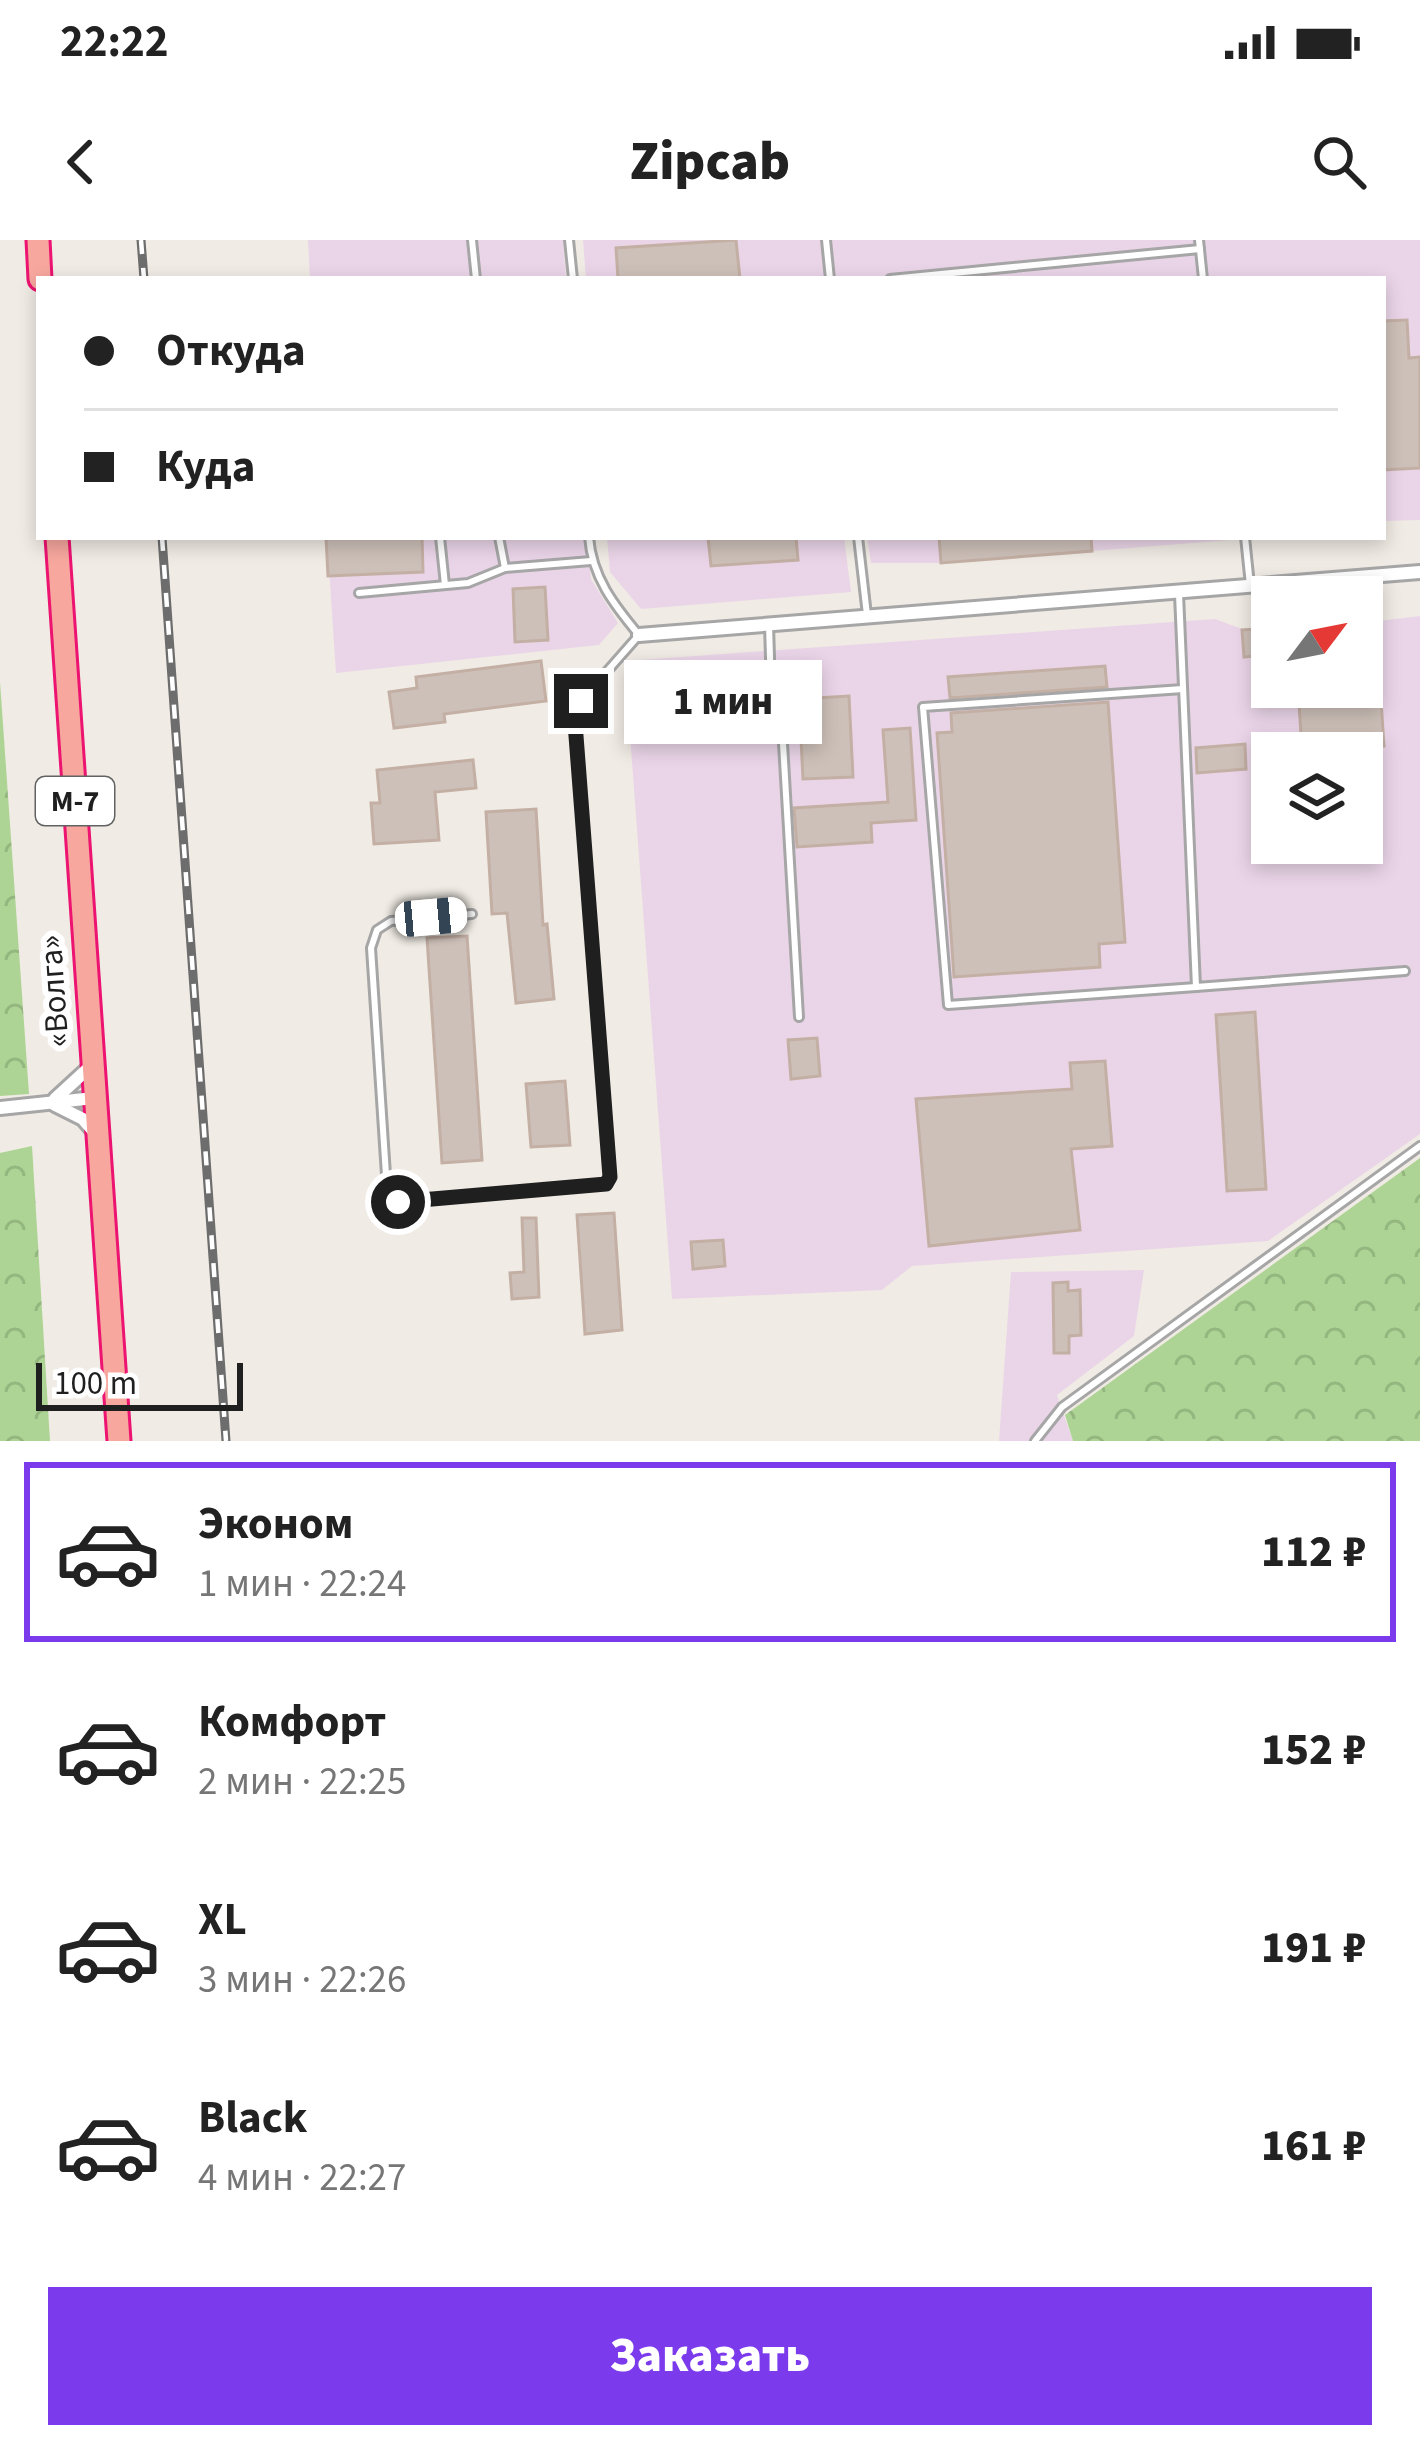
<!DOCTYPE html>
<html lang="ru">
<head>
<meta charset="utf-8">
<style>
	:root { --surface:#fff; --page:#f6f6f6; --text:#222; --muted:#767676; --line:#e0e0e0; --accent:#7c3aed }
	body { margin:0; font-family:"Source Sans 3",sans-serif; background:var(--page); color:var(--text); height:100vh; display:flex; flex-direction:column; font-size:45px; white-space:nowrap }
	* { box-sizing:border-box; margin:0 }
	p { font-size:39px; color:var(--muted) }
	.icon { flex:none; width:66px; height:66px; fill:none; stroke:currentColor; stroke-width:2; stroke-linecap:round; stroke-linejoin:round }
	.map { position:relative; height:1201px; overflow:hidden }
	.details { display:flex; flex-direction:column; background:var(--surface); flex:1 }
	.details>* { flex:none }
	.top-card { position:absolute; left:36px; top:36px; width:1350px; height:264px; border-radius:0px; box-shadow:0 6px 18px #0003; display:grid; align-content:center; height:264px; padding:0 48px; background:var(--surface) }
	.needle { width:78px; rotate:58deg }
	.fabs { position:absolute; left:1251px; top:336px; display:grid; gap:24px }
	.fabs a { display:grid; place-items:center; width:132px; height:132px; border-radius:0px; background:var(--surface); box-shadow:0 6px 18px #0003; font-size:60px }
	.scale { position:absolute; left:36px; bottom:30px; width:207px; box-sizing:border-box; padding-left:12px; border:6px solid #1f1f1f; border-top:0; font-size:33px; line-height:42px; white-space:nowrap; color:#1f1f1f; -webkit-text-stroke:9px #fff; paint-order:stroke }
	.end { position:absolute; width:54px; height:54px; margin:-27px; border:15px solid #1f1f1f; background:#fff; box-shadow:0 0 0 6px #fff }
	.from { border-radius:50% }
	.bubble { position:absolute; height:84px; border-radius:0px; background:var(--surface); box-shadow:0 6px 18px #0003; font-size:39px; font-weight:800; line-height:84px; text-align:center }
	.car { position:absolute; width:36px; height:72px; margin:-36px -18px; border-radius:15px; box-shadow:0 0 9px 3px #0007; background:linear-gradient(#fff 24%,#345 0 40%,#fff 0 76%,#345 0 86%,#fff 0) }
	.top-card b { display:flex; align-items:center; gap:42px; height:114px; font-size:45px }
	.top-card b+b { border-top:3px solid var(--line) }
	.top-card i { width:30px; height:30px; background:var(--text) }
	ul { padding:21px 0 0; list-style:none }
	li { display:flex; align-items:center; gap:36px; height:180px; margin:0 24px 18px; padding:0 24px; border:6px solid transparent; border-radius:0px }
	li div { flex:1 }
	li b { display:block; font-size:45px }
	li em { font-style:normal; font-weight:800 }
	li.on { border-color:var(--accent) }
	li>.icon { width:108px; height:108px; stroke-width:1.5 }
	.cta { display:flex; gap:24px; margin-top:auto; padding:24px 48px }
	.cta a { flex:1; height:138px; border-radius:0px; background:var(--accent); color:#fff; font-size:48px; font-weight:800; line-height:138px; text-align:center }
	.status { display:flex; justify-content:space-between; align-items:center; height:84px; padding:0 60px; background:var(--surface); direction:ltr }
	.status svg { height:33px; fill:currentColor }
	header { display:flex; justify-content:space-between; align-items:center; height:156px; padding:0 48px; background:var(--surface); font-size:54px; font-weight:800 }
	.map>svg:first-child { display:block }
</style>
</head>
<body>
<div class="status"><b>22:22</b><svg viewBox="0 0 49 12"><path d="M0 12V9h3v3zM5 12V6h3v6zM10 12V3h3v9zM15 12V0h3v12zM26 1h20v11H26zM47 4h2v5h-2z"/></svg></div>
<header><svg class="icon" aria-label="back" viewBox="0 0 24 24"><path d="M15 5l-7 7 7 7"/></svg>Zipcab<svg class="icon" aria-label="search" viewBox="0 0 24 24"><circle cx="10" cy="10" r="6"/><path d="M15 15l6 6"/></svg></header>
<div class="map">
<svg width="1420" height="1201" viewBox="0 0 1420 1201">
	<defs>
		<pattern id="forest-crowns" width="20" height="18" patternUnits="userSpaceOnUse" patternTransform="scale(3)"><rect width="20" height="18" fill="#add494"/><path d="M2 6a3 3 0 1 1 6 0M12 15a3 3 0 1 1 6 0" fill="none" stroke="#94b67f"/></pattern>
	</defs>
	<rect width="100%" height="100%" fill="#f0ebe4"/>
	<!-- industrial -->
	<g fill="#ead5e8" fill-rule="evenodd">
		<polygon points="308,0 563,0 566,39 310,39"/>
		<polygon points="583,0 1420,0 1420,280 1383,281 1383,39 586,39"/>
		<polygon points="327,297 587,297 591,339 618,383 599,405 336,433"/>
		<polygon points="607,297 844,297 851,352 641,369 610,332"/>
		<polygon points="867,297 1267,297 941,323 871,323"/>
		<path d="M1420,376V894L1268,1001L912,1026L882,1050L672,1059L625,428L639,420L1215,379L1242,389L1272,388V447H1362V383ZM1272,513H1362V603H1272Z"/>
		<polygon points="1144,1030 1134,1096 1057,1155 1073,1201 999,1201 1011,1032"/>
	</g>
	<!-- forest -->
	<g fill="url(#forest-crowns)">
		<polygon points="0,442 29,854 0,856"/>
		<polygon points="32,906 50,1201 0,1201 0,913"/>
		<polygon points="1420,918 1420,1201 1073,1201 1065,1175"/>
	</g>
	<!-- building -->
	<g fill="#cdc0b9" stroke="#c4afa4" stroke-width="3">
		<polygon points="736,0 740,39 618,39 616,8"/>
		<polygon points="1407,80 1409,118 1420,117 1420,228 1383,230 1383,81"/>
		<polygon points="326,297 422,297 423,332 328,336"/>
		<polygon points="708,297 796,297 798,320 711,326"/>
		<polygon points="939,297 1091,297 1092,311 941,323"/>
		<polygon points="545,347 548,400 515,402 513,349"/>
		<polygon points="1376,382 1384,506 1302,511 1298,447 1362,447 1362,383"/>
		<polygon points="1272,388 1272,414 1244,417 1242,390"/>
		<polygon points="541,421 546,461 444,474 445,482 394,488 389,452 417,448 416,437"/>
		<polygon points="1105,426 1107,447 950,458 948,437"/>
		<polygon points="849,456 853,537 803,539 799,459"/>
		<polygon points="1108,462 1125,702 1099,704 1100,727 954,737 937,493 952,492 951,473"/>
		<polygon points="910,488 916,580 871,583 872,602 797,607 794,568 888,562 883,490"/>
		<polygon points="1245,504 1246,529 1197,533 1196,508"/>
		<polygon points="473,520 476,548 435,552 439,600 374,604 371,563 380,563 377,530"/>
		<polygon points="536,569 543,685 547,684 554,759 516,763 507,673 492,674 486,572"/>
		<polygon points="467,696 482,920 442,923 427,698"/>
		<polygon points="1255,772 1266,949 1227,951 1216,775"/>
		<polygon points="817,798 820,836 791,839 788,800"/>
		<polygon points="1105,821 1112,906 1071,909 1080,990 929,1006 916,859 1072,849 1070,823"/>
		<polygon points="565,841 570,905 531,907 526,844"/>
		<polygon points="614,973 622,1090 585,1094 577,975"/>
		<polygon points="522,978 536,978 539,1057 512,1059 510,1033 524,1032"/>
		<polygon points="723,1000 725,1026 693,1029 691,1002"/>
		<polygon points="1068,1042 1068,1051 1080,1050 1081,1095 1069,1096 1069,1113 1054,1113 1053,1043"/>
	</g>
	<g fill="none" stroke-linecap="round" stroke-linejoin="round">
		<defs>
			<g id="service">
				<polyline points="472,0 476,39"/>
				<polyline points="569,0 573,39"/>
				<polyline points="826,0 830,39"/>
				<polyline points="1199,0 1203,39"/>
				<polyline points="890,39 1200,9"/>
				<polyline points="440,297 445,345"/>
				<polyline points="499,297 505,328"/>
				<polyline points="858,297 867,375"/>
				<polyline points="1245,297 1250,345"/>
				<polyline points="359,353 468,343 505,328 591,321"/>
				<polyline points="1179,354 1196,747 1405,731"/>
				<polyline points="769,385 771,450 781,469 799,777"/>
				<polyline points="1183,449 923,467 948,765 1196,747"/>
				<path d="M472,674L391,681L377,690L371,708L387,950L398,962L606,944L611,937L575,483L581,461L639,395C614,365 592,337 589,297"/>
				<polyline points="1035,1201 1062,1167 1420,906"/>
			</g>
			<g id="minor">
				<polyline points="639,395 1420,332"/>
				<polyline points="55,859 92,825"/>
				<polyline points="55,865 83,879 96,894"/>
				<polyline points="0,868 94,858"/>
			</g>
			<g id="trunk">
				<polyline points="38,0 40,39"/>
				<polyline points="57,297 119,1201"/>
			</g>
		</defs>
		<!-- service casing -->
		<use href="#service" stroke="#a6a6a6" stroke-width="12"/>
		<!-- minor casing -->
		<use href="#minor" stroke="#a6a6a6" stroke-width="18"/>
		<!-- trunk casing -->
		<use href="#trunk" stroke="#ec1371" stroke-width="27"/>
		<!-- service -->
		<use href="#service" stroke="#fff" stroke-width="6"/>
		<!-- minor -->
		<use href="#minor" stroke="#fff" stroke-width="12"/>
		<!-- trunk -->
		<use href="#trunk" stroke="#f7a79e" stroke-width="21"/>
		<defs>
			<g id="rail">
				<polyline points="141,0 144,39"/>
				<polyline points="162,297 226,1201"/>
			</g>
		</defs>
		<!-- rail casing -->
		<use href="#rail" stroke="#6d6d6d" stroke-width="9"/>
		<!-- rail -->
		<use href="#rail" stroke="#fff" stroke-width="4.5" stroke-dasharray="14" stroke-linecap="butt"/>
	</g>
	<g fill="none" stroke-linecap="round" stroke-linejoin="round">
		<!-- route -->
		<polyline stroke="#1f1f1f" stroke-width="15" points="398,962 606,944 610,937 575,483 581,461"/>
	</g>
	<g text-anchor="middle" dominant-baseline="central" stroke-width="12" stroke-linejoin="round" paint-order="stroke">
		<!-- shield labels -->
		<rect fill="#fff" stroke="#626262" stroke-width="3" x="36" y="537" width="78" height="48" rx="9"/>
		<g font-size="30" font-weight="bold" fill="#1f1f1f">
			<text x="75" y="561">М-7</text>
		</g>
		<!-- street labels -->
		<g font-size="33" fill="#1f1f1f" stroke="#fff">
			<text transform="translate(54 751) rotate(-94)">«Волга»</text>
		</g>
	</g>
</svg>
<div class="fabs">
<a><svg class="needle" viewBox="-14 -14 28 28"><path d="M0-13l5 13h-10z" fill="#e53935"/><path d="M0 13l5-13h-10z" fill="#767676"/></svg></a>
<a><svg class="icon" aria-label="layers" viewBox="0 0 24 24"><path d="M12 4l9 5-9 5-9-5zM3 14l9 5 9-5"/></svg></a>
</div>
<div class="scale">100 m</div>
<i class="end from" style="left:398px;top:962px"></i>
<i class="end" style="left:581px;top:461px"></i>
<div class="bubble" style="left:624px;top:420px;width:198px">1 мин</div>
<i class="car" style="left:431px;top:677px;rotate:85deg"></i>
<div class="top-card">
<b><i class="from"></i>Откуда</b>
<b><i></i>Куда</b>
</div>
</div>
<section class="details">
<ul>
<li class="on"><svg class="icon" aria-label="car" viewBox="0 0 24 24"><path d="M5 17H2v-5l4-1 3-4h7l3 4 3 1v5h-3M9 17h6M6 11h13"/><circle cx="7" cy="17" r="2"/><circle cx="17" cy="17" r="2"/></svg><div><b>Эконом</b><p>1 мин · 22:24</p></div><em>112 ₽</em></li>
<li><svg class="icon" aria-label="car" viewBox="0 0 24 24"><path d="M5 17H2v-5l4-1 3-4h7l3 4 3 1v5h-3M9 17h6M6 11h13"/><circle cx="7" cy="17" r="2"/><circle cx="17" cy="17" r="2"/></svg><div><b>Комфорт</b><p>2 мин · 22:25</p></div><em>152 ₽</em></li>
<li><svg class="icon" aria-label="car" viewBox="0 0 24 24"><path d="M5 17H2v-5l4-1 3-4h7l3 4 3 1v5h-3M9 17h6M6 11h13"/><circle cx="7" cy="17" r="2"/><circle cx="17" cy="17" r="2"/></svg><div><b>XL</b><p>3 мин · 22:26</p></div><em>191 ₽</em></li>
<li><svg class="icon" aria-label="car" viewBox="0 0 24 24"><path d="M5 17H2v-5l4-1 3-4h7l3 4 3 1v5h-3M9 17h6M6 11h13"/><circle cx="7" cy="17" r="2"/><circle cx="17" cy="17" r="2"/></svg><div><b>Black</b><p>4 мин · 22:27</p></div><em>161 ₽</em></li>
</ul>
<div class="cta"><a>Заказать</a></div>
</section>
</body>
</html>
